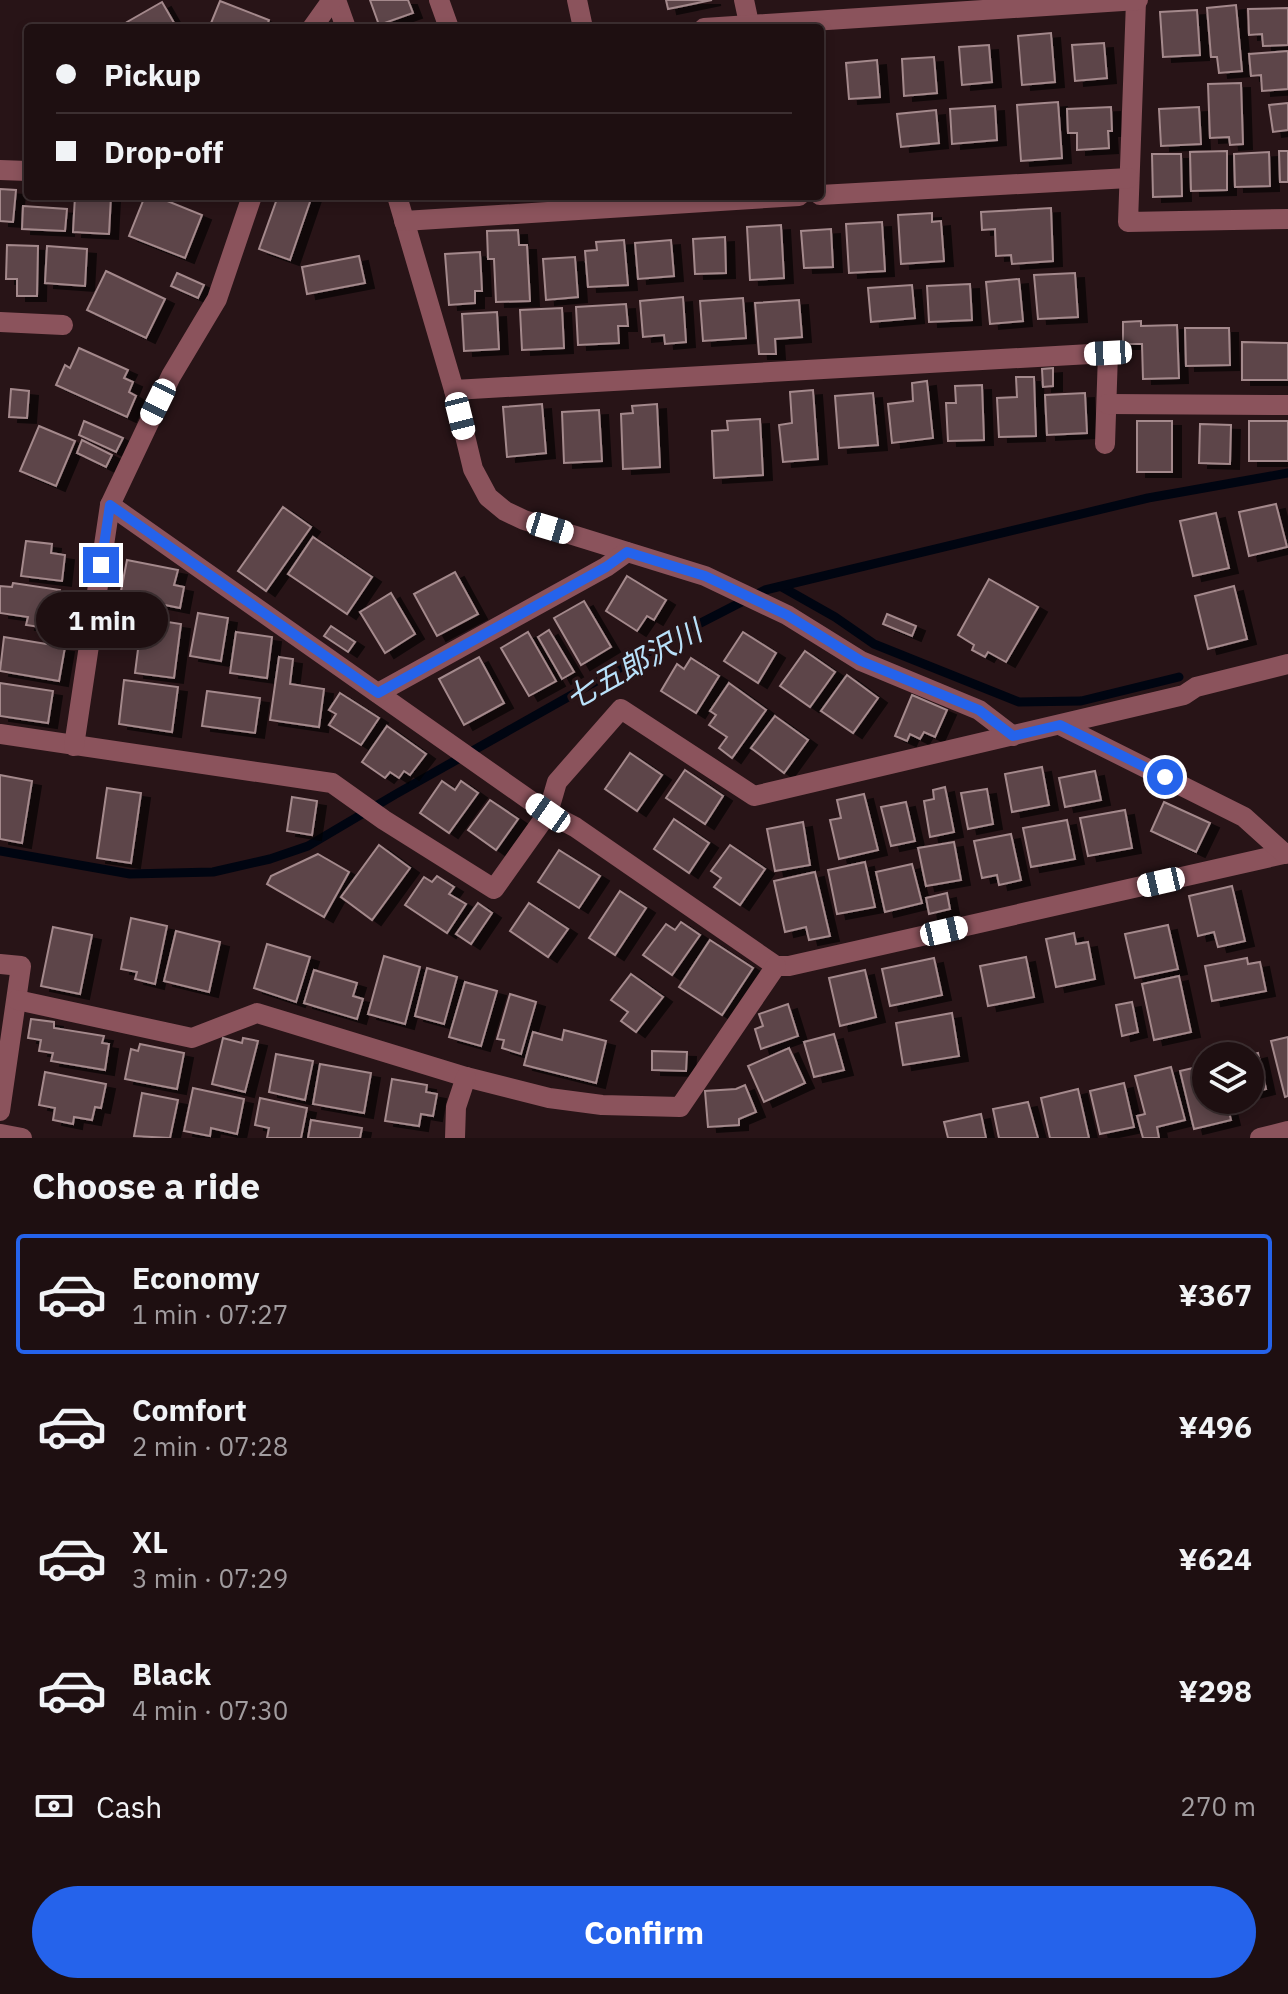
<!DOCTYPE html>
<html lang="en">
<head>
<meta charset="utf-8">
<style>
	:root { --surface:#1e0f11; --page:#26181a; --text:#f1f3f6; --muted:#a19c9f; --line:#3c2f31; --accent:#2563eb }
	body { margin:0; font-family:"IBM Plex Sans","Noto Sans JP",sans-serif; background:var(--page); color:var(--text); height:100vh; display:flex; flex-direction:column; font-size:30px; white-space:nowrap }
	* { box-sizing:border-box; margin:0 }
	p { font-size:26px; color:var(--muted) }
	.icon { flex:none; width:44px; height:44px; fill:none; stroke:currentColor; stroke-width:2; stroke-linecap:round; stroke-linejoin:round }
	.map { position:relative; height:1138px; overflow:hidden }
	.details { display:flex; flex-direction:column; background:var(--surface); flex:1 }
	.details>* { flex:none }
	.top-card { position:absolute; left:24px; top:24px; width:800px; height:176px; border-radius:8px; box-shadow:0 4px 12px #0003,0 0 0 2px var(--line); display:grid; align-content:center; height:176px; padding:0 32px; background:var(--surface) }
	.tools { position:absolute; left:1192px; top:1042px; display:grid; gap:16px }
	.tools a { display:grid; place-items:center; width:72px; height:72px; border-radius:50%; background:var(--surface); box-shadow:0 4px 12px #0003,0 0 0 2px var(--line); font-size:40px }
	.end { position:absolute; width:36px; height:36px; margin:-18px; border:10px solid #2563eb; background:#fff; box-shadow:0 0 0 4px #fff }
	.from { border-radius:50% }
	.bubble { position:absolute; height:56px; border-radius:28px; background:var(--surface); box-shadow:0 4px 12px #0003,0 0 0 2px var(--line); font-size:26px; font-weight:800; line-height:56px; text-align:center }
	.car { position:absolute; width:24px; height:48px; margin:-24px -12px; border-radius:10px; box-shadow:0 0 6px 2px #0007; background:linear-gradient(#fff 24%,#345 0 40%,#fff 0 76%,#345 0 86%,#fff 0) }
	.top-card b { display:flex; align-items:center; gap:28px; height:76px; font-size:30px }
	.top-card b+b { border-top:2px solid var(--line) }
	.top-card i { width:20px; height:20px; background:var(--text) }
	ul { padding:0; list-style:none }
	li { display:flex; align-items:center; gap:24px; height:120px; margin:0 16px 12px; padding:0 16px; border:4px solid transparent; border-radius:8px }
	li div { flex:1 }
	li b { display:block; font-size:30px }
	li em { font-style:normal; font-weight:800 }
	li.selected { border-color:var(--accent) }
	li>.icon { width:72px; height:72px; stroke-width:1.5 }
	h2 { padding:0 32px; font-size:36px; line-height:96px }
	.pay { display:flex; align-items:center; gap:20px; height:88px; padding:0 32px; font-size:30px }
	.pay p { margin-inline-start:auto }
	.primary-button { display:flex; gap:16px; margin-top:auto; padding:16px 32px }
	.primary-button a { flex:1; height:92px; border-radius:48px; background:var(--accent); color:#fff; font-size:32px; font-weight:800; line-height:92px; text-align:center }
	.map>svg:first-child { display:block }
</style>
</head>
<body>
<div class="map">
<svg width="1288" height="1138" viewBox="0 0 1288 1138">
	<defs>
		<filter id="shadow"><feDropShadow dx="9" dy="5" stdDeviation="0" flood-color="#0009"/></filter>
	</defs>
	<rect width="100%" height="100%" fill="#281417"/>
	<g fill="none" stroke-linecap="round" stroke-linejoin="round">
		<!-- stream -->
		<g stroke="#000511" stroke-width="9">
			<polyline points="782,587 835,617 874,644 1019,702 1081,701 1179,677"/>
			<polyline points="0,851 130,874 213,872 270,859 308,846 396,794 687,630 765,590 1148,498 1288,473"/>
		</g>
	</g>
	<!-- building -->
	<g fill="#5d4548" stroke="#a4898c" stroke-width="2" filter="url(#shadow)">
		<polygon points="370,0 408,0 413,13 379,25"/>
		<polygon points="666,0 712,0 668,9"/>
		<polygon points="220,1 269,20 266,28 209,28"/>
		<polygon points="162,2 177,28 131,28 127,22"/>
		<polygon points="1236,5 1242,71 1219,73 1217,57 1211,57 1207,8"/>
		<polygon points="1288,8 1288,45 1263,46 1262,34 1249,35 1248,9"/>
		<polygon points="1197,10 1200,55 1163,57 1160,12"/>
		<polygon points="1051,33 1055,82 1022,85 1018,36"/>
		<polygon points="1104,43 1107,78 1075,81 1072,45"/>
		<polygon points="989,45 992,82 962,85 959,47"/>
		<polygon points="1288,51 1288,89 1262,91 1261,75 1251,76 1249,54"/>
		<polygon points="934,57 937,93 904,96 902,59"/>
		<polygon points="877,60 880,97 849,99 846,63"/>
		<polygon points="1241,83 1243,144 1230,145 1229,137 1210,138 1208,84"/>
		<polygon points="1058,102 1062,158 1021,161 1017,105"/>
		<polygon points="1288,103 1288,130 1273,132 1269,105"/>
		<polygon points="995,106 997,140 952,144 950,109"/>
		<polygon points="1111,107 1112,131 1108,131 1109,148 1077,150 1077,133 1068,133 1067,109"/>
		<polygon points="1199,107 1201,144 1161,146 1159,109"/>
		<polygon points="936,110 939,143 901,147 897,114"/>
		<polygon points="1227,151 1227,190 1191,191 1190,152"/>
		<polygon points="1279,151 1288,151 1288,182 1280,182"/>
		<polygon points="1269,152 1270,186 1235,187 1234,154"/>
		<polygon points="1152,154 1181,154 1182,196 1153,197"/>
		<polygon points="0,189 16,190 13,222 0,221"/>
		<polygon points="75,196 111,196 109,234 73,232"/>
		<polygon points="145,196 155,196 202,215 185,258 129,236"/>
		<polygon points="278,196 312,196 290,260 259,249"/>
		<polygon points="23,206 67,209 65,231 22,229"/>
		<polygon points="1051,208 1053,261 1012,264 1011,255 996,256 995,229 982,230 981,212"/>
		<polygon points="932,213 932,222 941,221 944,261 901,264 898,215"/>
		<polygon points="882,222 885,271 849,273 846,224"/>
		<polygon points="781,225 784,278 750,280 747,227"/>
		<polygon points="831,229 833,267 804,268 801,231"/>
		<polygon points="518,230 519,245 527,245 530,301 496,302 494,259 488,259 487,231"/>
		<polygon points="725,237 726,273 695,274 693,239"/>
		<polygon points="624,240 628,285 588,287 585,251 597,250 596,242"/>
		<polygon points="671,240 674,276 638,279 635,243"/>
		<polygon points="7,245 38,246 37,296 17,296 17,279 6,279"/>
		<polygon points="47,246 87,249 85,286 45,283"/>
		<polygon points="480,252 482,291 475,291 475,303 449,305 445,254"/>
		<polygon points="359,256 365,283 307,294 302,267"/>
		<polygon points="575,257 578,297 546,300 543,259"/>
		<polygon points="106,271 165,299 146,338 87,310"/>
		<polygon points="177,273 204,285 198,298 171,286"/>
		<polygon points="1075,273 1078,317 1038,319 1034,275"/>
		<polygon points="1019,279 1023,321 990,324 986,282"/>
		<polygon points="970,284 972,320 929,322 927,286"/>
		<polygon points="912,285 915,318 871,322 868,288"/>
		<polygon points="683,297 686,342 665,344 664,335 643,337 640,301"/>
		<polygon points="743,298 746,338 703,341 700,301"/>
		<polygon points="799,300 802,337 775,339 776,354 759,354 755,303"/>
		<polygon points="626,304 628,326 618,326 619,343 578,345 576,307"/>
		<polygon points="562,308 564,348 522,350 520,310"/>
		<polygon points="497,312 499,349 464,351 462,314"/>
		<polygon points="1141,321 1141,326 1177,325 1179,378 1143,379 1142,344 1123,344 1123,322"/>
		<polygon points="1185,328 1229,328 1230,365 1186,366"/>
		<polygon points="1242,342 1288,343 1288,380 1242,380"/>
		<polygon points="79,348 128,370 124,378 133,382 129,392 136,396 127,417 56,385 65,365 70,368"/>
		<polygon points="1053,368 1053,386 1043,387 1042,369"/>
		<polygon points="1016,377 1034,377 1036,436 999,437 997,398 1017,397"/>
		<polygon points="927,381 933,438 892,443 888,404 913,401 912,383"/>
		<polygon points="982,385 984,440 948,441 946,403 956,403 955,386"/>
		<polygon points="11,389 29,391 27,418 9,417"/>
		<polygon points="813,390 818,459 783,462 779,425 792,423 790,392"/>
		<polygon points="873,393 878,445 839,448 835,396"/>
		<polygon points="1085,393 1087,433 1047,435 1045,395"/>
		<polygon points="542,404 546,453 507,457 503,407"/>
		<polygon points="657,404 660,467 623,469 621,414 633,413 632,406"/>
		<polygon points="599,410 602,461 564,463 562,412"/>
		<polygon points="760,419 763,475 714,478 712,431 728,430 727,421"/>
		<polygon points="84,421 123,438 116,452 79,435"/>
		<rect x="1137" y="421" width="35" height="51"/>
		<rect x="1249" y="421" width="39" height="40"/>
		<polygon points="1200,424 1231,425 1230,464 1199,463"/>
		<polygon points="39,426 75,441 56,486 20,471"/>
		<polygon points="82,440 112,455 106,467 77,453"/>
		<polygon points="1276,504 1287,547 1249,556 1239,512"/>
		<polygon points="283,507 311,527 266,591 238,571"/>
		<polygon points="1216,513 1229,568 1193,576 1180,521"/>
		<polygon points="313,537 372,577 347,614 288,574"/>
		<polygon points="26,541 52,544 51,553 65,555 62,581 21,576"/>
		<polygon points="127,560 178,570 174,585 184,587 180,608 120,596"/>
		<polygon points="455,572 478,614 437,636 414,594"/>
		<polygon points="627,576 666,600 654,620 647,616 637,631 606,611"/>
		<polygon points="989,579 1038,607 1006,662 988,652 985,657 972,650 974,645 958,635"/>
		<polygon points="13,583 60,590 54,629 26,625 28,617 0,613 0,586 12,587"/>
		<polygon points="1234,586 1247,639 1208,649 1195,596"/>
		<polygon points="391,593 415,634 385,653 360,612"/>
		<polygon points="584,601 611,647 581,665 554,618"/>
		<polygon points="198,613 228,618 221,661 190,656"/>
		<polygon points="887,614 916,626 912,636 883,624"/>
		<polygon points="142,618 181,624 174,678 135,673"/>
		<polygon points="331,626 355,642 348,652 324,636"/>
		<polygon points="549,630 574,672 562,679 538,637"/>
		<polygon points="236,632 272,637 267,678 230,673"/>
		<polygon points="528,632 556,681 529,696 501,648"/>
		<polygon points="743,632 776,653 758,683 724,661"/>
		<polygon points="4,637 65,647 59,681 0,671"/>
		<polygon points="805,651 835,672 810,707 780,686"/>
		<polygon points="279,657 293,659 290,684 324,689 319,727 270,720"/>
		<polygon points="479,657 504,703 464,725 439,679"/>
		<polygon points="691,658 719,676 696,713 661,691 677,664 684,669"/>
		<polygon points="847,675 878,698 853,733 821,711"/>
		<polygon points="124,680 178,687 172,732 119,724"/>
		<polygon points="0,683 53,691 48,723 0,716"/>
		<polygon points="729,683 766,710 732,758 719,748 727,737 709,725 716,715 710,711"/>
		<polygon points="207,691 260,698 255,733 202,726"/>
		<polygon points="340,693 379,718 361,745 329,725 336,714 329,710"/>
		<polygon points="912,695 947,710 935,737 924,732 920,739 910,734 907,741 895,736"/>
		<polygon points="775,716 808,740 784,773 751,748"/>
		<polygon points="387,726 426,754 410,775 404,771 399,778 390,772 385,778 362,762"/>
		<polygon points="630,753 662,775 637,811 605,789"/>
		<polygon points="1042,767 1049,805 1012,812 1005,774"/>
		<polygon points="685,770 723,796 705,824 666,798"/>
		<polygon points="1095,771 1101,800 1065,807 1059,778"/>
		<polygon points="0,775 32,781 22,843 0,839"/>
		<polygon points="442,781 455,790 461,781 478,793 449,833 420,813"/>
		<polygon points="945,787 954,832 930,837 924,801 934,799 933,790"/>
		<polygon points="107,788 141,793 131,863 97,858"/>
		<polygon points="987,789 993,824 968,829 961,793"/>
		<polygon points="864,794 878,850 839,859 830,820 841,818 837,800"/>
		<polygon points="292,797 317,801 312,835 287,831"/>
		<polygon points="490,800 518,819 496,850 468,830"/>
		<polygon points="906,802 915,841 891,846 881,807"/>
		<polygon points="1164,802 1210,823 1196,852 1151,831"/>
		<polygon points="1125,810 1132,848 1088,856 1080,818"/>
		<polygon points="674,819 709,843 689,873 654,849"/>
		<polygon points="1067,820 1075,859 1031,867 1023,828"/>
		<polygon points="803,822 810,865 775,871 767,829"/>
		<polygon points="1011,834 1021,880 999,885 997,875 982,878 974,841"/>
		<polygon points="954,842 961,880 926,886 918,848"/>
		<polygon points="379,845 410,868 372,920 341,897"/>
		<polygon points="730,845 765,869 740,905 714,887 721,878 711,871"/>
		<polygon points="559,850 600,876 579,908 538,882"/>
		<polygon points="318,854 349,872 324,917 267,884 271,876"/>
		<polygon points="865,862 875,907 837,914 828,870"/>
		<polygon points="912,864 922,903 885,912 876,872"/>
		<polygon points="815,872 830,936 809,940 806,927 785,932 774,881"/>
		<polygon points="437,876 454,887 449,894 466,904 447,933 405,905 424,877 432,882"/>
		<polygon points="1232,886 1245,941 1218,947 1214,932 1198,936 1189,896"/>
		<polygon points="620,891 646,908 615,955 589,938"/>
		<polygon points="947,893 950,909 929,914 926,898"/>
		<polygon points="478,903 492,913 471,944 456,934"/>
		<polygon points="529,903 568,929 548,957 510,931"/>
		<polygon points="131,918 167,926 155,984 135,979 137,972 121,969"/>
		<polygon points="681,922 700,935 672,975 643,955 666,924 675,930"/>
		<polygon points="1168,925 1178,969 1135,978 1125,934"/>
		<polygon points="53,927 92,935 80,994 41,986"/>
		<polygon points="176,931 220,942 209,992 164,981"/>
		<polygon points="1074,933 1076,944 1088,942 1095,979 1056,987 1046,939"/>
		<polygon points="710,940 753,968 722,1015 679,987"/>
		<polygon points="267,944 310,957 296,1002 254,988"/>
		<polygon points="384,956 420,967 405,1024 368,1014"/>
		<polygon points="1026,957 1034,997 988,1006 980,966"/>
		<polygon points="934,958 942,995 890,1006 882,969"/>
		<polygon points="1247,958 1248,964 1260,962 1266,991 1212,1001 1205,966"/>
		<polygon points="427,968 457,977 444,1024 415,1016"/>
		<polygon points="314,970 357,983 353,996 363,999 357,1019 304,1003"/>
		<polygon points="865,970 876,1017 840,1026 829,978"/>
		<polygon points="631,974 663,997 636,1032 621,1021 628,1012 611,1000"/>
		<polygon points="1179,976 1191,1032 1154,1040 1142,984"/>
		<polygon points="465,982 497,991 481,1046 449,1037"/>
		<polygon points="510,994 536,1002 521,1054 502,1048 504,1040 497,1039"/>
		<polygon points="1132,1002 1138,1032 1122,1036 1116,1005"/>
		<polygon points="788,1004 798,1036 761,1049 755,1029 763,1026 759,1014"/>
		<polygon points="952,1013 959,1056 903,1065 896,1023"/>
		<polygon points="31,1019 54,1022 54,1028 104,1036 102,1043 109,1044 105,1070 51,1061 53,1053 39,1051 41,1040 28,1038"/>
		<polygon points="564,1030 606,1041 596,1083 524,1065 533,1032 562,1040"/>
		<polygon points="834,1034 844,1070 814,1077 804,1042"/>
		<polygon points="1288,1037 1288,1096 1285,1097 1271,1041"/>
		<polygon points="223,1038 242,1043 243,1038 258,1041 245,1092 212,1084"/>
		<polygon points="140,1044 184,1053 177,1089 125,1079 131,1049 138,1051"/>
		<polygon points="789,1048 805,1083 764,1102 748,1066"/>
		<polygon points="652,1051 687,1052 686,1071 652,1070"/>
		<polygon points="1258,1053 1266,1089 1250,1093 1250,1056 1246,1056"/>
		<polygon points="276,1054 313,1061 305,1100 269,1092"/>
		<polygon points="320,1064 371,1073 364,1113 313,1104"/>
		<polygon points="1206,1065 1206,1100 1226,1100 1231,1120 1194,1129 1180,1071"/>
		<polygon points="1171,1067 1185,1120 1157,1127 1159,1138 1143,1138 1137,1116 1145,1114 1135,1076"/>
		<polygon points="45,1072 106,1084 101,1108 95,1107 92,1120 74,1117 73,1124 53,1120 55,1108 39,1105"/>
		<polygon points="392,1079 427,1085 426,1092 437,1094 433,1116 421,1114 419,1126 385,1121"/>
		<polygon points="1124,1083 1134,1127 1100,1134 1090,1091"/>
		<polygon points="745,1085 756,1112 739,1119 739,1125 708,1127 705,1091 736,1089"/>
		<polygon points="193,1088 244,1099 237,1134 211,1128 210,1136 184,1131"/>
		<polygon points="1078,1089 1089,1138 1050,1138 1041,1098"/>
		<polygon points="142,1093 178,1100 170,1138 134,1136"/>
		<polygon points="260,1098 307,1108 301,1138 267,1138 269,1128 255,1125"/>
		<polygon points="1028,1102 1038,1138 999,1138 993,1109"/>
		<polygon points="981,1114 986,1138 948,1138 944,1122"/>
		<polygon points="311,1120 362,1128 360,1138 308,1138"/>
	</g>
	<g fill="none" stroke-linecap="round" stroke-linejoin="round">
		<!-- minor -->
		<g stroke="#8b535c" stroke-width="20">
			<polyline points="336,0 346,28"/>
			<polyline points="439,0 449,28"/>
			<polyline points="577,0 583,28"/>
			<polyline points="744,0 750,28"/>
			<polyline points="1136,1 1128,222 1288,219"/>
			<polyline points="312,28 332,0"/>
			<polyline points="704,28 1138,0"/>
			<polyline points="0,170 28,171"/>
			<polyline points="820,195 1129,178"/>
			<polyline points="397,196 454,390 473,469 488,497 505,511 524,520 705,576 787,615 861,661 979,710 1013,736"/>
			<polyline points="404,221 799,196"/>
			<polyline points="0,322 63,325"/>
			<polyline points="454,390 1108,353 1105,444"/>
			<polyline points="1107,404 1288,405"/>
			<polyline points="110,505 548,813 575,827 776,966 789,966 1288,853"/>
			<polyline points="378,693 606,567 627,552"/>
			<polyline points="1060,725 1244,817 1285,854"/>
			<polyline points="0,734 332,783 384,820 494,889 548,813 557,782 621,709 754,796 1184,695 1196,687 1288,664"/>
			<polyline points="74,746 110,505 171,376 217,299 252,196"/>
			<polyline points="0,964 21,966 0,1111"/>
			<polyline points="17,1000 192,1038 257,1013 466,1077 549,1098 602,1105 680,1107 776,966"/>
			<polyline points="1,1134 22,1138"/>
			<polyline points="455,1138 456,1107 466,1077"/>
			<polyline points="1260,1138 1288,1131"/>
		</g>
	</g>
	<g fill="none" stroke-linecap="round" stroke-linejoin="round">
		<!-- route -->
		<polyline stroke="#2563eb" stroke-width="10" points="101,565 110,505 378,693 606,567 627,552 705,576 787,615 861,661 979,710 1013,736 1060,725 1165,777"/>
	</g>
	<g text-anchor="middle" dominant-baseline="central" stroke-width="7" stroke-linejoin="round" paint-order="stroke">
		<!-- water labels -->
		<g font-size="30" font-style="italic" fill="#b9e1fa" stroke="#281417">
			<text transform="translate(633 664) rotate(-29)">七五郎沢川</text>
		</g>
	</g>
</svg>
<div class="tools">
<a><svg class="icon" aria-label="layers" viewBox="0 0 24 24"><path d="M12 4l9 5-9 5-9-5zM3 14l9 5 9-5"/></svg></a>
</div>
<i class="end from" style="left:1165px;top:777px"></i>
<i class="end" style="left:101px;top:565px"></i>
<div class="bubble" style="left:36px;top:592px;width:132px">1 min</div>
<i class="car" style="left:1108px;top:353px;rotate:267deg"></i>
<i class="car" style="left:158px;top:402px;rotate:206deg"></i>
<i class="car" style="left:460px;top:416px;rotate:166deg"></i>
<i class="car" style="left:550px;top:528px;rotate:107deg"></i>
<i class="car" style="left:548px;top:813px;rotate:305deg"></i>
<i class="car" style="left:1161px;top:882px;rotate:257deg"></i>
<i class="car" style="left:944px;top:931px;rotate:77deg"></i>
<div class="top-card">
<b><i class="from"></i>Pickup</b>
<b><i></i>Drop-off</b>
</div>
</div>
<section class="details">
<h2>Choose a ride</h2>
<ul>
<li class="selected"><svg class="icon" aria-label="car" viewBox="0 0 24 24"><path d="M5 17H2v-5l4-1 3-4h7l3 4 3 1v5h-3M9 17h6M6 11h13"/><circle cx="7" cy="17" r="2"/><circle cx="17" cy="17" r="2"/></svg><div><b>Economy</b><p>1 min · 07:27</p></div><em>¥367</em></li>
<li><svg class="icon" aria-label="car" viewBox="0 0 24 24"><path d="M5 17H2v-5l4-1 3-4h7l3 4 3 1v5h-3M9 17h6M6 11h13"/><circle cx="7" cy="17" r="2"/><circle cx="17" cy="17" r="2"/></svg><div><b>Comfort</b><p>2 min · 07:28</p></div><em>¥496</em></li>
<li><svg class="icon" aria-label="car" viewBox="0 0 24 24"><path d="M5 17H2v-5l4-1 3-4h7l3 4 3 1v5h-3M9 17h6M6 11h13"/><circle cx="7" cy="17" r="2"/><circle cx="17" cy="17" r="2"/></svg><div><b>XL</b><p>3 min · 07:29</p></div><em>¥624</em></li>
<li><svg class="icon" aria-label="car" viewBox="0 0 24 24"><path d="M5 17H2v-5l4-1 3-4h7l3 4 3 1v5h-3M9 17h6M6 11h13"/><circle cx="7" cy="17" r="2"/><circle cx="17" cy="17" r="2"/></svg><div><b>Black</b><p>4 min · 07:30</p></div><em>¥298</em></li>
</ul>
<div class="pay"><svg class="icon" aria-label="cash" viewBox="0 0 24 24"><path d="M3 7h18v10H3z"/><circle cx="12" cy="12" r="2"/></svg>Cash<p>270 m</p></div>
<div class="primary-button"><a>Confirm</a></div>
</section>
</body>
</html>
